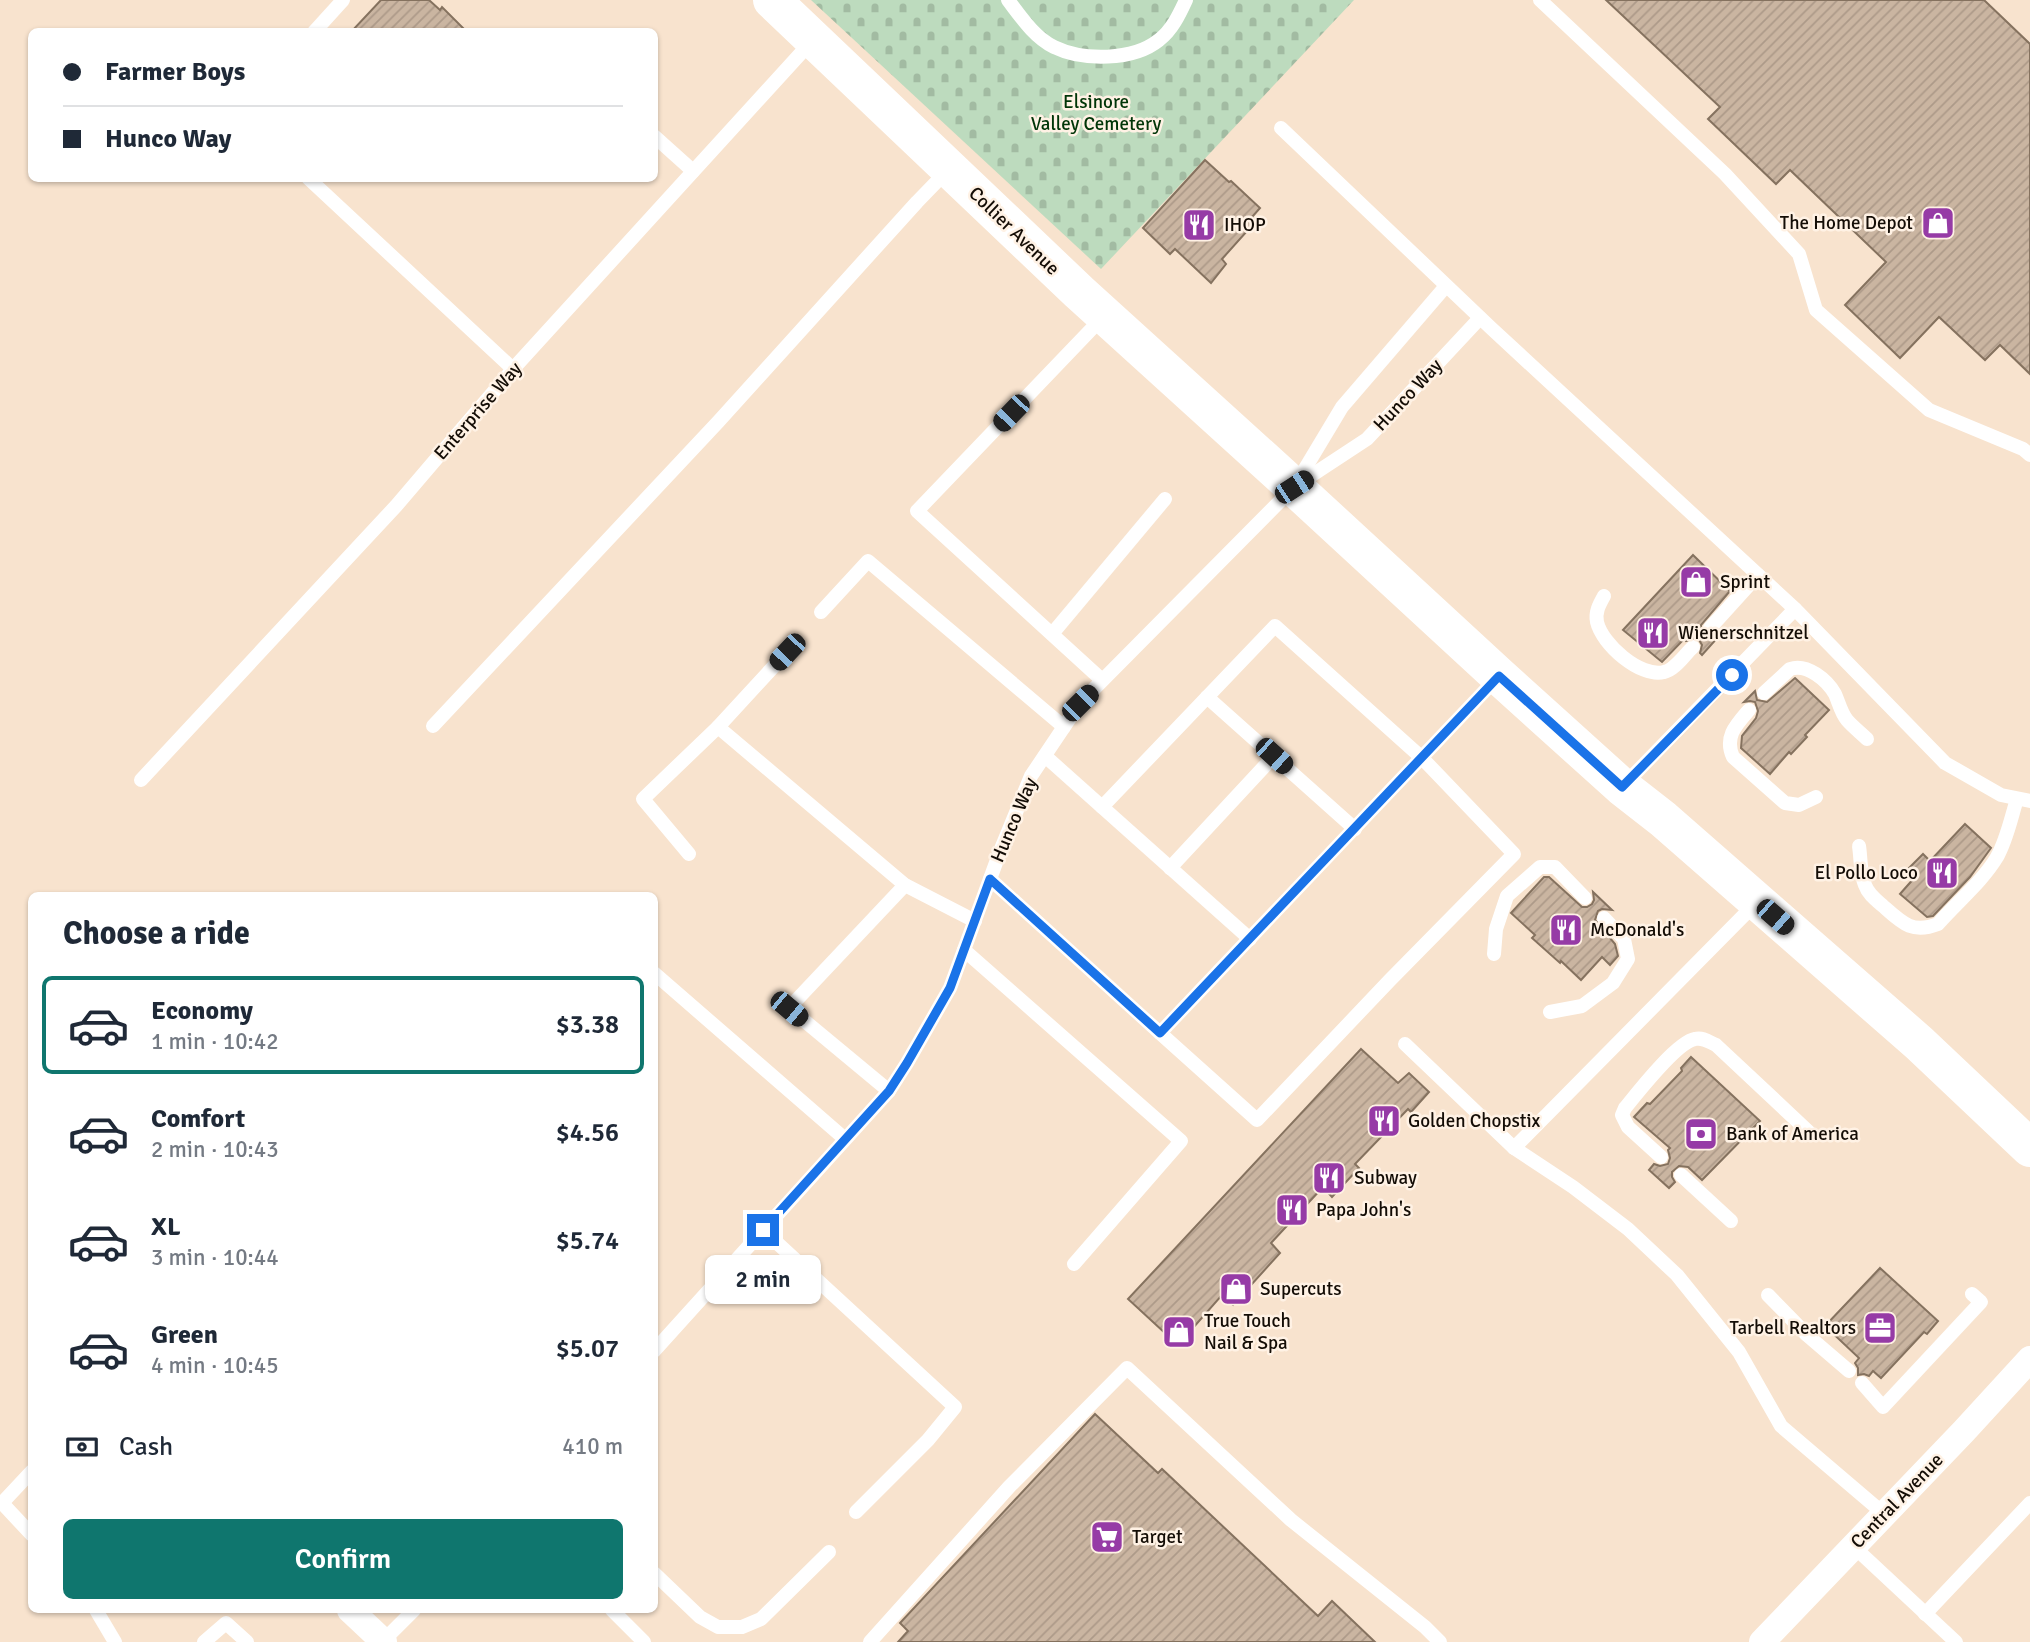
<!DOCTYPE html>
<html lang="en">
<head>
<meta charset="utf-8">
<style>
	:root { --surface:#fff; --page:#f2f2f3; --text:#1f2937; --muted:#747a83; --line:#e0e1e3; --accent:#0f766e }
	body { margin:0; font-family:Signika,sans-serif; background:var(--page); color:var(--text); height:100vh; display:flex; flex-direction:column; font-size:26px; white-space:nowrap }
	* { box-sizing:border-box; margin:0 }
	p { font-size:23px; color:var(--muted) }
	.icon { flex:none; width:38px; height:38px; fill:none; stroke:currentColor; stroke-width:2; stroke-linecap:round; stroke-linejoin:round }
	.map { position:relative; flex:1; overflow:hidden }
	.side { position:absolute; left:28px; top:892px; width:630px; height:721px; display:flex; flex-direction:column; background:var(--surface); border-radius:10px; box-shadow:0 2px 5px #0004 }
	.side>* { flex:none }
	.banner { position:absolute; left:28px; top:28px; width:630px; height:154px; border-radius:10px; box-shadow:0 2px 5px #0004; display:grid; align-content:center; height:154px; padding:0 35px; background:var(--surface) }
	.end { position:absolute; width:32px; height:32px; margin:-16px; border:9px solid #1a73e8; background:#fff; box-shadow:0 0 0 4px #fff }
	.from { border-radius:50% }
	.bubble { position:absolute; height:49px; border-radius:10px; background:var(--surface); box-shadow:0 2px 5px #0004; font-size:23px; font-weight:600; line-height:49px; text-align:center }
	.car { position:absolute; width:21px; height:42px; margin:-21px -10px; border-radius:9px; box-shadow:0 0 5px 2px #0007; background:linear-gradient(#222 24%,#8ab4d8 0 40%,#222 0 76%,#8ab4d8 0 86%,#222 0) }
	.banner b { display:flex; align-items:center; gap:24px; height:66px; font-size:26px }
	.banner b+b { border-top:2px solid var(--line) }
	.banner i { width:18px; height:18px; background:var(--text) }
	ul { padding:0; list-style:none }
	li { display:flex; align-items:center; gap:21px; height:98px; margin:0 14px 10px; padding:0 21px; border:4px solid transparent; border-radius:10px }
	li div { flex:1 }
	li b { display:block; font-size:26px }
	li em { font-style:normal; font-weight:600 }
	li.active { border-color:var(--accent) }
	li>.icon { width:63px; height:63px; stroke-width:1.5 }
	h2 { padding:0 35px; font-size:32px; line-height:84px }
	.pay { display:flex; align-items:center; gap:18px; height:77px; padding:0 35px; font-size:26px }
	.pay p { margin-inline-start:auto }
	.primary-button { display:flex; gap:14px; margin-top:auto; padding:14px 35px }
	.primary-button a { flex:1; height:80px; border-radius:10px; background:var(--accent); color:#fff; font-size:28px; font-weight:600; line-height:80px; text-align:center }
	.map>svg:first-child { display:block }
</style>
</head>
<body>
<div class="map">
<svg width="2030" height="1642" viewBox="0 0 2030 1642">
	<defs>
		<pattern id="cemetery-stones" width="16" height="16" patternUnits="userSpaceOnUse" patternTransform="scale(1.75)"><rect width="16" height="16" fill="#bddbbe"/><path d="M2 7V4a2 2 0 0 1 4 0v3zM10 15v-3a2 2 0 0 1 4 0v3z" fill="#a2bba2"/></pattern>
		<pattern id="building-hatch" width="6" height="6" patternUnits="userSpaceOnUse" patternTransform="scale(1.75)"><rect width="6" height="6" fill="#cab5a1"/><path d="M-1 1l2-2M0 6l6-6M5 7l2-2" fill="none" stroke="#ad9a89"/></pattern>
	</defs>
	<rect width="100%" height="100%" fill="#f8e3ce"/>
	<!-- cemetery -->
	<polygon fill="url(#cemetery-stones)" points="811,0 1354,0 1101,269"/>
	<!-- building -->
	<g fill="url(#building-hatch)" stroke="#85725f" stroke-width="2">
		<polygon points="381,0 429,0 440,10 442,7 467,32 351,32"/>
		<polygon points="1606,0 1984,0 2030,44 2030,374 2000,345 1985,360 1939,317 1900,358 1845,305 1886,262 1790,170 1776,184 1708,119 1720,107"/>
		<polygon points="1205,160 1229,182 1231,181 1260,208 1252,217 1256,221 1222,259 1226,264 1211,283 1175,249 1170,254 1143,228"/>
		<polygon points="1693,555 1730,591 1701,625 1701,632 1704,636 1709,637 1717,634 1719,636 1702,655 1700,653 1702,645 1699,640 1695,638 1686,641 1684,639 1662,662 1623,630"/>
		<polygon points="1795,678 1829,710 1805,735 1807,737 1791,754 1789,752 1770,774 1741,748 1742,736 1756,718 1758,711 1755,702 1750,701 1744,702 1755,691 1757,700 1767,702"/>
		<polygon points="1965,824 1991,848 1970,877 1933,916 1927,917 1900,894 1915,877 1907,870 1923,854 1930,861"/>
		<polygon points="1544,877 1549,877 1582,907 1587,907 1592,904 1594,900 1593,892 1612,910 1602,909 1598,911 1595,920 1615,944 1618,956 1610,965 1602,957 1581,980 1561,961 1560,963 1532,938 1535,935 1511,913"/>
		<polygon points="1361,1049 1398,1083 1409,1073 1429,1092 1411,1112 1408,1109 1355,1164 1359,1168 1332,1197 1323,1187 1271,1243 1280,1253 1233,1305 1221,1296 1178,1345 1128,1299"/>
		<polygon points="1691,1057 1760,1121 1702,1180 1688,1167 1679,1166 1672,1172 1672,1177 1675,1182 1669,1188 1649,1170 1654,1164 1660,1166 1668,1164 1670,1158 1668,1150 1670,1148 1634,1117 1647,1103 1650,1104 1682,1071 1681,1068"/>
		<polygon points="1880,1268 1938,1321 1927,1334 1924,1332 1881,1378 1873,1371 1869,1376 1864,1374 1858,1375 1858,1368 1855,1363 1859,1358 1825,1326"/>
		<polygon points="1095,1414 1158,1473 1162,1469 1318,1616 1332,1601 1375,1642 898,1642 908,1631 900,1623"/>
	</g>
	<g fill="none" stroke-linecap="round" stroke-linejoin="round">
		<!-- service -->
		<g stroke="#fff" stroke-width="14">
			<path d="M1008,0C1021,17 1034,37 1054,47C1083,61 1133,61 1159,40C1172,30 1179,15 1186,0"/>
			<polyline points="1540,0 1725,174 1799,254 1816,310 1929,410 2023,449 2030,455"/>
			<polyline points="314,32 343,0"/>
			<polyline points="1281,128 1491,328 1795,609 1945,763 2001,795 2030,801"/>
			<polyline points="654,136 693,171"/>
			<polyline points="308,178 513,369"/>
			<polyline points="1297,482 1342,407 1446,286"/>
			<path d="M1604,596C1599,605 1595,612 1597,622C1602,644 1640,678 1664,672C1675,670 1685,654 1693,647"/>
			<polyline points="821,612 868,561 1064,727"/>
			<polyline points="1710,628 1758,575"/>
			<polyline points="1052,634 1165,499"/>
			<polyline points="1102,680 917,511 1104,316"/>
			<path d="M1764,693L1790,669C1807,663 1827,680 1835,694C1839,703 1841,713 1847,720C1853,727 1861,733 1867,739"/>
			<polyline points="1207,697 1355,829"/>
			<path d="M1749,710C1736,725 1724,737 1733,757L1785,803L1799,805L1816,797"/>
			<polyline points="433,726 718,422 917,202 948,170"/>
			<polyline points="718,727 787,652"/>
			<polyline points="1045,756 1250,939"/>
			<polyline points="141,780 396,506 513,369 812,41"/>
			<polyline points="1623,786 1795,609"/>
			<polyline points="1102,807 1275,626 1422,758 1514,854 1390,980 1257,1120 1160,1033"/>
			<path d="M1859,846C1861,858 1860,874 1865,885C1868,894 1876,900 1883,906C1902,923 1912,934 1938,924C1957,902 1982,882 1997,857C2007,839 2011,818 2017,799"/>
			<polyline points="689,854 643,799 718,727 905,885 975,921"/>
			<polyline points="1170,868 1274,756"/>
			<polyline points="990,879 1160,1033 1498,677"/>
			<polyline points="964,950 1181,1141 1074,1264"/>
			<polyline points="1494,954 1496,929 1507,896 1540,867 1555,867 1585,898"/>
			<polyline points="654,973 845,1139"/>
			<polyline points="1550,1012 1582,1006 1613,983 1628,959 1624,939 1604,918"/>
			<polyline points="1405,1044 1514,1148 1573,1187 1628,1229 1677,1275 1739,1352 1781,1426 1883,1513"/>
			<polyline points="889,1091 789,1008 905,885"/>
			<polyline points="1514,1148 1756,903"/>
			<path d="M1661,1157L1628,1127L1622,1115L1625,1108C1638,1092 1677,1042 1695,1039C1703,1037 1709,1042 1716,1045L1811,1134"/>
			<polyline points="1681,1175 1731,1221"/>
			<polyline points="763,1230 955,1407 928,1440 856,1512"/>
			<polyline points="1768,1295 1807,1335 1849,1371"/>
			<polyline points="654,1351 889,1091 907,1063 950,988 1001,849 1031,776 1080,703 1294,487 1367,439 1480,318"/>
			<polyline points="1862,1383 1883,1407 1981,1302 1972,1294"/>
			<polyline points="32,1471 2,1503 32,1535"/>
			<polyline points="1853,1546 1956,1642"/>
			<polyline points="654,1573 700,1617 718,1627 742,1627 761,1619 829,1552"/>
			<polyline points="96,1610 115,1642"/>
			<polyline points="612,1610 644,1642"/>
			<polyline points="1925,1614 2030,1503"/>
			<polyline points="383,1641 414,1610"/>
			<polyline points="204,1642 226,1623 247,1642"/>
			<polyline points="870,1642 1009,1487 1127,1368 1291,1520 1425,1627 1440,1642"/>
		</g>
		<!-- minor -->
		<g stroke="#fff" stroke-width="26">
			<polyline points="350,1610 384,1642"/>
			<polyline points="1762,1642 1964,1431 2030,1359"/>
		</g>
		<!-- primary -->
		<polyline stroke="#fff" stroke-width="38" points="772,0 1079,292 1294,487 1499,676 1622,787 1663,819 1919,1043 2030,1148"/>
	</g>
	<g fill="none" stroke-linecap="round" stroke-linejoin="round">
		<!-- route -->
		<polyline stroke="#1a73e8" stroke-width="9" points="763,1230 889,1091 907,1063 950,988 990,879 1160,1033 1499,676 1622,787 1732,675"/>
	</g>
	<!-- icons -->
	<defs>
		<symbol id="shop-square" viewBox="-11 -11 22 22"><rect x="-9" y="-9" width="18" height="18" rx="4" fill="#963ba6" stroke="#fff2e5"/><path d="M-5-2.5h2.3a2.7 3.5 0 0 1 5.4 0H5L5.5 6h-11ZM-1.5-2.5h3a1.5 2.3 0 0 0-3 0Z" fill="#fff"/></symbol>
		<symbol id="restaurant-square" viewBox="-11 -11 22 22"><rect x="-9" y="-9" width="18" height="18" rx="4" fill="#963ba6" stroke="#fff2e5"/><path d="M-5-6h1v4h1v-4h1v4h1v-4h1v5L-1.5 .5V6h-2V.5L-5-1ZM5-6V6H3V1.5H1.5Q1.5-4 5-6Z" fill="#fff"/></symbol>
		<symbol id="bank-square" viewBox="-11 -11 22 22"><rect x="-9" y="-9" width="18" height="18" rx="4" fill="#963ba6" stroke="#fff2e5"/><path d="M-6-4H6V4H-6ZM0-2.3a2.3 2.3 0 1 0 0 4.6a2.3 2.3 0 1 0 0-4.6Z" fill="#fff"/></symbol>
		<symbol id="office-square" viewBox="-11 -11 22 22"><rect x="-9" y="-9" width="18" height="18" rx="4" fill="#963ba6" stroke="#fff2e5"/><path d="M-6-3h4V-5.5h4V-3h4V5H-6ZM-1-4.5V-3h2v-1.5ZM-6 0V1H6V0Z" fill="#fff"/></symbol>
		<symbol id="supermarket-square" viewBox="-11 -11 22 22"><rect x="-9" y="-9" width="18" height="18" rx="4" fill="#963ba6" stroke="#fff2e5"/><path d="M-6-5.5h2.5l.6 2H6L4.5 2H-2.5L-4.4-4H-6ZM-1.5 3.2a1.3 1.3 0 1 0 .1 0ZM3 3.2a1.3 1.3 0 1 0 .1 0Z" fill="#fff"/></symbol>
	</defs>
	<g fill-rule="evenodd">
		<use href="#shop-square" x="1919" y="204" width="38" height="38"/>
		<use href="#restaurant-square" x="1180" y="206" width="38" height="38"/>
		<use href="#shop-square" x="1677" y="563" width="38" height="38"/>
		<use href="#restaurant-square" x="1634" y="614" width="38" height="38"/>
		<use href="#restaurant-square" x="1923" y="854" width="38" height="38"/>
		<use href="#restaurant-square" x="1547" y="911" width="38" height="38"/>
		<use href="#restaurant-square" x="1365" y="1102" width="38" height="38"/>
		<use href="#bank-square" x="1682" y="1115" width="38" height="38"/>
		<use href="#restaurant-square" x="1310" y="1159" width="38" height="38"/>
		<use href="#restaurant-square" x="1273" y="1191" width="38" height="38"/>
		<use href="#shop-square" x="1217" y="1270" width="38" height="38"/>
		<use href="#office-square" x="1861" y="1309" width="38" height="38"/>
		<use href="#shop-square" x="1160" y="1313" width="38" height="38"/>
		<use href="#supermarket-square" x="1088" y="1518" width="38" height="38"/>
	</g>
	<g text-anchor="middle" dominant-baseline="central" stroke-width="5" stroke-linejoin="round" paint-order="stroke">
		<!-- park labels -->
		<g font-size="19" fill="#003507" stroke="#fff2e5">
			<text x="1096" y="102">Elsinore<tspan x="1096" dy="22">Valley Cemetery</tspan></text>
		</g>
		<!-- poi labels -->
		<g font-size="19" fill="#140d06" stroke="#fff2e5" text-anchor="start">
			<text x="1913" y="223" text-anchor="end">The Home Depot</text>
			<text x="1224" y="225">IHOP</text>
			<text x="1720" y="582">Sprint</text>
			<text x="1678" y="633">Wienerschnitzel</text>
			<text x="1918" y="873" text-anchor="end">El Pollo Loco</text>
			<text x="1590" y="930">McDonald's</text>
			<text x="1408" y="1121">Golden Chopstix</text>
			<text x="1726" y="1134">Bank of America</text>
			<text x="1354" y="1178">Subway</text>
			<text x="1316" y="1210">Papa John's</text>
			<text x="1260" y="1289">Supercuts</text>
			<text x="1204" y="1321">True Touch<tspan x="1204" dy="22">Nail &amp; Spa</tspan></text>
			<text x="1856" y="1328" text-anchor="end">Tarbell Realtors</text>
			<text x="1132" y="1537">Target</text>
		</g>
		<!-- street labels -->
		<g font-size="19" fill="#140d06" stroke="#fff2e5">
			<text transform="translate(1014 231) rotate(44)">Collier Avenue</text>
			<text transform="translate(1408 395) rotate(-47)">Hunco Way</text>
			<text transform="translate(478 411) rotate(-49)">Enterprise Way</text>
			<text transform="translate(1014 820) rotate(-67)">Hunco Way</text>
			<text transform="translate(1897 1501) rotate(-46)">Central Avenue</text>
		</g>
	</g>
</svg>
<i class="end from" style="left:1732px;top:675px"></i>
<i class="end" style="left:763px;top:1230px"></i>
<div class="bubble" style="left:705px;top:1255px;width:116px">2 min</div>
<i class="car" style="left:1011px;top:413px;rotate:224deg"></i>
<i class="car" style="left:1294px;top:487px;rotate:57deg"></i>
<i class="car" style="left:787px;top:652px;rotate:223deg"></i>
<i class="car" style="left:1080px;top:703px;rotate:45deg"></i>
<i class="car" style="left:1274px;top:756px;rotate:132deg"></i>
<i class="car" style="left:1775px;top:917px;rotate:131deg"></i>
<i class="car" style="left:789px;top:1009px;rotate:130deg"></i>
<div class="banner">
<b><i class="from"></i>Farmer Boys</b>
<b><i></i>Hunco Way</b>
</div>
<section class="side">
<h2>Choose a ride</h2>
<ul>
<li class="active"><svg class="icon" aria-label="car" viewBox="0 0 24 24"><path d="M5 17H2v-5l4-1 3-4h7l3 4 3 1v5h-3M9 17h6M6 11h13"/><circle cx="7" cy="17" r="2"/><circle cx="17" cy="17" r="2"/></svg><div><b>Economy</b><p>1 min · 10:42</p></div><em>$3.38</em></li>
<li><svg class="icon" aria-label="car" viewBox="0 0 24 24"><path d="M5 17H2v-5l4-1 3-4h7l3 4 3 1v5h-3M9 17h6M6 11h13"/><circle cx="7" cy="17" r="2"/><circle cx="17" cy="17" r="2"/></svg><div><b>Comfort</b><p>2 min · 10:43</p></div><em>$4.56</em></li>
<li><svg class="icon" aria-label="car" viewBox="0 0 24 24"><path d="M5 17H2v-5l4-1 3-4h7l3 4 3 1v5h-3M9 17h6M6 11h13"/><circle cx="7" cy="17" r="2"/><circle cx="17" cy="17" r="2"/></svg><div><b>XL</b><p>3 min · 10:44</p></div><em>$5.74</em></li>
<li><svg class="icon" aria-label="car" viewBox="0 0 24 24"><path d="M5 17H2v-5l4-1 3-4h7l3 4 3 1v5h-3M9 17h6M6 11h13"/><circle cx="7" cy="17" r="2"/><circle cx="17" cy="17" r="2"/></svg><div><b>Green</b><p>4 min · 10:45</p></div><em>$5.07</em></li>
</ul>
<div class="pay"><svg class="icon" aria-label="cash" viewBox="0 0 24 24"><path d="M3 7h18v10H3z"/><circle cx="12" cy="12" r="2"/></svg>Cash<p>410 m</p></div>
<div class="primary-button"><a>Confirm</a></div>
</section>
</div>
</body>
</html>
